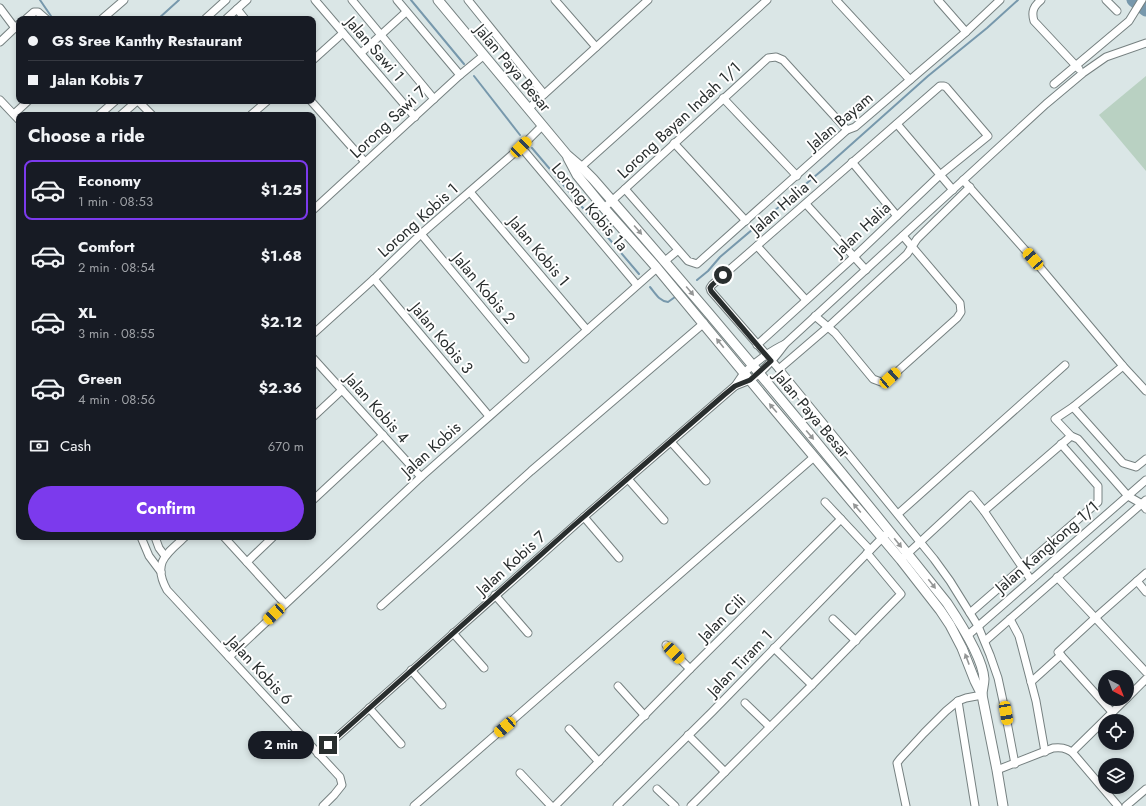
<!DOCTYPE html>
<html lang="en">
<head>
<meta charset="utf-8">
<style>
	:root { --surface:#171b24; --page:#242831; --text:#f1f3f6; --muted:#9ea1a6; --line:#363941; --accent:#7c3aed }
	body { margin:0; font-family:Jost,sans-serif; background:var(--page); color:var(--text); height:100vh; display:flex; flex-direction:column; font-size:15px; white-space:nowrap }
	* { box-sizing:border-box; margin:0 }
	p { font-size:13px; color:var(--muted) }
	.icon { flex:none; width:22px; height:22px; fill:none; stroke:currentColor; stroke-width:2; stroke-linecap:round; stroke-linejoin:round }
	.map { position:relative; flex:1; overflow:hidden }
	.sheet { position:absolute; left:16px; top:112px; width:300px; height:428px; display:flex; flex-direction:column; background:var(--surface); border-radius:8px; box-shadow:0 2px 6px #0003 }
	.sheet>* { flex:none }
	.banner { position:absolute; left:16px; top:16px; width:300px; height:88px; border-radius:8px; box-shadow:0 2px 6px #0003; display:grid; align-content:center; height:88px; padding:0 12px; background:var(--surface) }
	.needle { width:26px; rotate:138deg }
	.tools { position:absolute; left:1098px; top:670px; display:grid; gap:8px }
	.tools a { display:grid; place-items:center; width:36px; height:36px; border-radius:50%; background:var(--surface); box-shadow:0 2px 6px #0003; font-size:20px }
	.end { position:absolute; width:18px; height:18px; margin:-9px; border:5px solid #292e2e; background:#fff; box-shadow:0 0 0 2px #fff }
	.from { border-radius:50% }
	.bubble { position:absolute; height:28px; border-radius:14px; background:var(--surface); box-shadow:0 2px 6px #0003; font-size:13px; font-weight:700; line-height:28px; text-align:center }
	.car { position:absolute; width:12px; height:24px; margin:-12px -6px; border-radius:5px; box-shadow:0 0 3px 1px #0007; background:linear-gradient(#f5c518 24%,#345 0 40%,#f5c518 0 76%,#345 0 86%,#f5c518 0) }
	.banner b { display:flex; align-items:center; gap:14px; height:38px; font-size:15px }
	.banner b+b { border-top:1px solid var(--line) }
	.banner i { width:10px; height:10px; background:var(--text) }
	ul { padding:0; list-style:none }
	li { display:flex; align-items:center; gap:12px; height:60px; margin:0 8px 6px; padding:0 4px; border:2px solid transparent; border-radius:8px }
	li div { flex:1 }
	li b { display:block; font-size:15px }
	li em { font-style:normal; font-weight:700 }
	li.current { border-color:var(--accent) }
	li>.icon { width:36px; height:36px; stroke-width:1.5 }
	h2 { padding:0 12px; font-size:18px; line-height:48px }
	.pay { display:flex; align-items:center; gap:10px; height:44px; padding:0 12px; font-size:15px }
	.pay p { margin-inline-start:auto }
	.cta { display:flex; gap:8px; margin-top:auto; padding:8px 12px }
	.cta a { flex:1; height:46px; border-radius:24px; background:var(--accent); color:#fff; font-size:16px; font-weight:700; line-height:46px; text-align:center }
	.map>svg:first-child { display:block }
</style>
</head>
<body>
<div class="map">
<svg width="1146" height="806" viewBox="0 0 1146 806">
	<rect width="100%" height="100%" fill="#dae6e6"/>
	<!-- green -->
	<polygon fill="#b9d1c2" points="1146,76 1146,171 1099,115"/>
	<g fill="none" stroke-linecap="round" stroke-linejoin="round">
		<!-- stream -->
		<g stroke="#7798ac" stroke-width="2">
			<polyline points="40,0 53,19"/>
			<polyline points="411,0 464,64"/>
			<polyline points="158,19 179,0"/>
			<polyline points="474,76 520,135"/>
			<polyline points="532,148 639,274"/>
			<polyline points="697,280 708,271 720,257 827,166 928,76 987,28 1018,0"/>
			<path d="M650,287C655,293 659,301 668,302L675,297"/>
		</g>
		<!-- river -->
		<polyline stroke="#7798ac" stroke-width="13" points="1133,0 1146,10"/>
		<defs>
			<g id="minor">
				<polyline points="315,0 415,117"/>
				<polyline points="352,0 434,99"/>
				<polyline points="397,0 460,75"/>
				<polyline points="468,0 544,94"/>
				<polyline points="555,0 596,47"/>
				<polyline points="836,0 910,80"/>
				<polyline points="938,0 966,32"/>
				<path d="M1041,0C1034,6 1031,11 1034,21L1079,69"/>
				<polyline points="1106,0 1117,11"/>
				<polyline points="0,8 15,28"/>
				<polyline points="237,9 245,19"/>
				<polyline points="26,19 34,12 38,12 46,19"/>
				<polyline points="102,19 124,0"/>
				<polyline points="205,19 226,0"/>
				<polyline points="226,19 247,0"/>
				<polyline points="0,42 19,24"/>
				<polyline points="361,53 406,12"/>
				<polyline points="313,60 343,33"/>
				<polyline points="1054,84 1129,21 1142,0"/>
				<polyline points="723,98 797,176"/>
				<polyline points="0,100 19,120"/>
				<polyline points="138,101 152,115"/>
				<polyline points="311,101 365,162"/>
				<polyline points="528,109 648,0"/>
				<polyline points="14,114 28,101"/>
				<polyline points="99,115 115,101"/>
				<polyline points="121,115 137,101"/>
				<polyline points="251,115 267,101"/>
				<polyline points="897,124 953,190"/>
				<polyline points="674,143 746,221"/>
				<polyline points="521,147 637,285"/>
				<polyline points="852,162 897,216"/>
				<polyline points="581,167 767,0"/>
				<polyline points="963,180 1033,259 1123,366 1146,391"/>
				<polyline points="625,189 688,261 697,264 847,130 855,127 966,32 1000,0"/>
				<polyline points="470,192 587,330"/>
				<polyline points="806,204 866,270"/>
				<polyline points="604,208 768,58 776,57 783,60 847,130"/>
				<polyline points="313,210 460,75 483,56"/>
				<polyline points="421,234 525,359"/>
				<polyline points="757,246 806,300"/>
				<polyline points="665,261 677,251"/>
				<polyline points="374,279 489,416"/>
				<polyline points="815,316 835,333 873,379 881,382 890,378 957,318 961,312 960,303 903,236"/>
				<polyline points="313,334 376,277 421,234 521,147 542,126"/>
				<polyline points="757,345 854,257 940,175 988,136 946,87 944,86 940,86 712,285 710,288 711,291 779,369 934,559 950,581 978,626 990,655 998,678 1003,701 1015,764"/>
				<polyline points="313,358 421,477"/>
				<polyline points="1123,366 1073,407 1055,419 1071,436 1078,439 1128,496 1142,504 1146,509"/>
				<polyline points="779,369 828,327 907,254 917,239 970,187"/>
				<path d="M735,386C740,384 745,382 750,380C762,373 777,355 785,344L1046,104L1083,73L1106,57L1146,43"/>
				<polyline points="1073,407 1123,463 1136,467 1146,459"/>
				<polyline points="313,417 342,390"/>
				<polyline points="671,442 706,481"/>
				<polyline points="628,479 664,520"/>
				<polyline points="313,500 383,435"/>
				<polyline points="825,502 870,550"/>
				<polyline points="984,511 1071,436"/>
				<polyline points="898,514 1065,365"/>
				<polyline points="584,517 619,558"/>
				<polyline points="141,537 149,556 161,572"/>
				<polyline points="155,537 159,548 165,556"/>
				<path d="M185,537C166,554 152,563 167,590L340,777L342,785L334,795L323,806"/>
				<polyline points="224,537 285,604"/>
				<polyline points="904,557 971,495 984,511 1031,580"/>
				<polyline points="247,562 273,537"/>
				<polyline points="1057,577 1146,672"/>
				<polyline points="1137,581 1146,592"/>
				<polyline points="495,595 528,633"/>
				<polyline points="381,606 531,471 704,323"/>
				<polyline points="970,613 1098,502 1098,486 1061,444"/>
				<polyline points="833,619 856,641"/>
				<polyline points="1010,619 1019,636 1036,701 1045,752"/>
				<polyline points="453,633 484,668"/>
				<polyline points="967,636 1146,480"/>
				<polyline points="985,641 1146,500"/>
				<polyline points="666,645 690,669"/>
				<polyline points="774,648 812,685"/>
				<polyline points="229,657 421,477 657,268"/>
				<polyline points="411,670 442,705"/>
				<polyline points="1031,682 1061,655"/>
				<polyline points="618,686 645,716"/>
				<polyline points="1127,698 1146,679"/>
				<polyline points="958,701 975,806"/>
				<polyline points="745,703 770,727"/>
				<polyline points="369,708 401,744"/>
				<polyline points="1112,712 1058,652 1095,618 1146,573"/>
				<polyline points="569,729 599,762"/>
				<polyline points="688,735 725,772"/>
				<polyline points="1072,752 1126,699"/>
				<path d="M318,754L584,517L735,386C738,382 741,377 744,373C755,362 772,350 785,344"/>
				<path d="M997,770L1053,748C1061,747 1065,748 1072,752L1118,806"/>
				<polyline points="520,773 551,806"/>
				<polyline points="657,789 675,806"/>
				<polyline points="414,806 814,457"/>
				<polyline points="555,806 690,669 841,519"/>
				<polyline points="617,806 712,712 885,535"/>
				<polyline points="691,806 812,685 901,594 867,553"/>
				<polyline points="906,806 897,763 900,759 924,733 946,711 958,701 966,698 982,695"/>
				<polyline points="1126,806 1146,789"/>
			</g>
			<g id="tertiary">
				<path d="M438,0L567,155L581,167L593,179C714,317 832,459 947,603C959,621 983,658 984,679C984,684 982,690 982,695"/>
				<polyline points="568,158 577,175 604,208 657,268 773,408 901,560 940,610 950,625 962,648 975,681 982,695 997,770 1003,806"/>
			</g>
		</defs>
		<!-- minor casing -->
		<use href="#minor" stroke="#768181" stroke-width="9"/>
		<!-- tertiary casing -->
		<use href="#tertiary" stroke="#768181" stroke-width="11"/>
		<!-- minor -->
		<use href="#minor" stroke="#fff" stroke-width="7"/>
		<!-- tertiary -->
		<use href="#tertiary" stroke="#fff" stroke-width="9"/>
	</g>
	<!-- one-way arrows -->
	<defs><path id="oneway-solid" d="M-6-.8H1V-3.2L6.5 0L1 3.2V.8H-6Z"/></defs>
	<g fill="#949696">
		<use href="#oneway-solid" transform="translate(638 230) rotate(49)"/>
		<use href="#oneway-solid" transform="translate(690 291) rotate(50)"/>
		<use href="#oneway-solid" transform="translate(720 343) rotate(-129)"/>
		<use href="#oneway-solid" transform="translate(773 408) rotate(-130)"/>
		<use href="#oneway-solid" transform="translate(810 435) rotate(50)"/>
		<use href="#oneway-solid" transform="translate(857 508) rotate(-130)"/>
		<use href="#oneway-solid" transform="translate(898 543) rotate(51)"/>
		<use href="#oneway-solid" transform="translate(932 584) rotate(52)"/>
		<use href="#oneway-solid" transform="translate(967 659) rotate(-111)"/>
	</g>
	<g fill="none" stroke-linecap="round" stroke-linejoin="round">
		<!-- route -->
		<polyline stroke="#292e2e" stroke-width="5" points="328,745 572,527 724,395 735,386 750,380 771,361 711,291 710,288 712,285 723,275"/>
	</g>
	<g text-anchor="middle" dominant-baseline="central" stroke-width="4" stroke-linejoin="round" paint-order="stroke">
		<!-- street labels -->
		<g font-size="16" fill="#292e2e" stroke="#fff">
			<text transform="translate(375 49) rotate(49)">Jalan Sawi 1</text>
			<text transform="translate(513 68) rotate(50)">Jalan Paya Besar</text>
			<text transform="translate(679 120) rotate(-43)">Lorong Bayan Indah 1/1</text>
			<text transform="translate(840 121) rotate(-40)">Jalan Bayam</text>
			<text transform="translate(388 122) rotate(-43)">Lorong Sawi 7</text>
			<text transform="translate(784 204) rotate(-41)">Jalan Halia 1</text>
			<text transform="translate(590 207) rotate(50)">Lorong Kobis 1a</text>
			<text transform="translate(418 220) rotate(-42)">Lorong Kobis 1</text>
			<text transform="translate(862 229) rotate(-43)">Jalan Halia</text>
			<text transform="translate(539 251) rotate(50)">Jalan Kobis 1</text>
			<text transform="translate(484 288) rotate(50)">Jalan Kobis 2</text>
			<text transform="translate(442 338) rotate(50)">Jalan Kobis 3</text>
			<text transform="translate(377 408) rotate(48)">Jalan Kobis 4</text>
			<text transform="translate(812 414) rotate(50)">Jalan Paya Besar</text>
			<text transform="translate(431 449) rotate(-42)">Jalan Kobis</text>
			<text transform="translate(1047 547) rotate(-41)">Jalan Kangkong 1/1</text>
			<text transform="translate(511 563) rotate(-42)">Jalan Kobis 7</text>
			<text transform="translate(722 618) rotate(-45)">Jalan Cili</text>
			<text transform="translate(740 663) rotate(-46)">Jalan Tiram 1</text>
			<text transform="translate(260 670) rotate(47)">Jalan Kobis 6</text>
		</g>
	</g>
</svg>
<div class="tools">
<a><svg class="needle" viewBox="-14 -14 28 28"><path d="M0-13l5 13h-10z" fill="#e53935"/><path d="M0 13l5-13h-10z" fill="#9ea1a6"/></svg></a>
<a><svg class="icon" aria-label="locate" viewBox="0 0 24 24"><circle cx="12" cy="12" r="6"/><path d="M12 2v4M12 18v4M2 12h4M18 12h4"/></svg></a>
<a><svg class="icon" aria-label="layers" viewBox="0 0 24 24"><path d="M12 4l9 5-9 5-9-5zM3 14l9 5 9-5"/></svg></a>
</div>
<i class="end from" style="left:723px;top:275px"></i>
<i class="end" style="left:328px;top:745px"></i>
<div class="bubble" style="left:248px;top:731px;width:66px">2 min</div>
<i class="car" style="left:521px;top:147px;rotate:46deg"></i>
<i class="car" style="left:1033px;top:259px;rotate:319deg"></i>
<i class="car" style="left:890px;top:378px;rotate:48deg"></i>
<i class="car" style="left:274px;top:614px;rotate:227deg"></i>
<i class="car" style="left:674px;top:653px;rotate:136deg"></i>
<i class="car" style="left:1006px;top:713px;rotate:170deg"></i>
<i class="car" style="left:505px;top:727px;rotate:229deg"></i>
<div class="banner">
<b><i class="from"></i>GS Sree Kanthy Restaurant</b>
<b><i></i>Jalan Kobis 7</b>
</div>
<section class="sheet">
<h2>Choose a ride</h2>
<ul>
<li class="current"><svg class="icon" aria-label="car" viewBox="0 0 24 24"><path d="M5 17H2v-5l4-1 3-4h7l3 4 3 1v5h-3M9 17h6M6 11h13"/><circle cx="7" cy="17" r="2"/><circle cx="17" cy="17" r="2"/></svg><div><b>Economy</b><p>1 min · 08:53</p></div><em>$1.25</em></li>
<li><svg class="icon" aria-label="car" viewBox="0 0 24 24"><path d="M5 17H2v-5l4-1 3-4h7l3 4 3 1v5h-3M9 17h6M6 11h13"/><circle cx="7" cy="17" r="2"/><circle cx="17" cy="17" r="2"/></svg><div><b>Comfort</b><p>2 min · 08:54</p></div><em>$1.68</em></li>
<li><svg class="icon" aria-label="car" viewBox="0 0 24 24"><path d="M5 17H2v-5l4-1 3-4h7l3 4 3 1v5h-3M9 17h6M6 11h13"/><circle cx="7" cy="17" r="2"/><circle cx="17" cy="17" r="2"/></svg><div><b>XL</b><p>3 min · 08:55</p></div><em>$2.12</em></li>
<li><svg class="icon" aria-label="car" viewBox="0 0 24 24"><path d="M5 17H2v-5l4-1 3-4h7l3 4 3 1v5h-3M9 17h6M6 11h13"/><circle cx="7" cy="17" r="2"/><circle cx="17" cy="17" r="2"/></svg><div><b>Green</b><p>4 min · 08:56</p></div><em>$2.36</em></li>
</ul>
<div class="pay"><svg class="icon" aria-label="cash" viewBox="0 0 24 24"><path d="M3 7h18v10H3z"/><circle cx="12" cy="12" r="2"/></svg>Cash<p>670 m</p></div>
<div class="cta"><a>Confirm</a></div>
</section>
</div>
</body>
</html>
